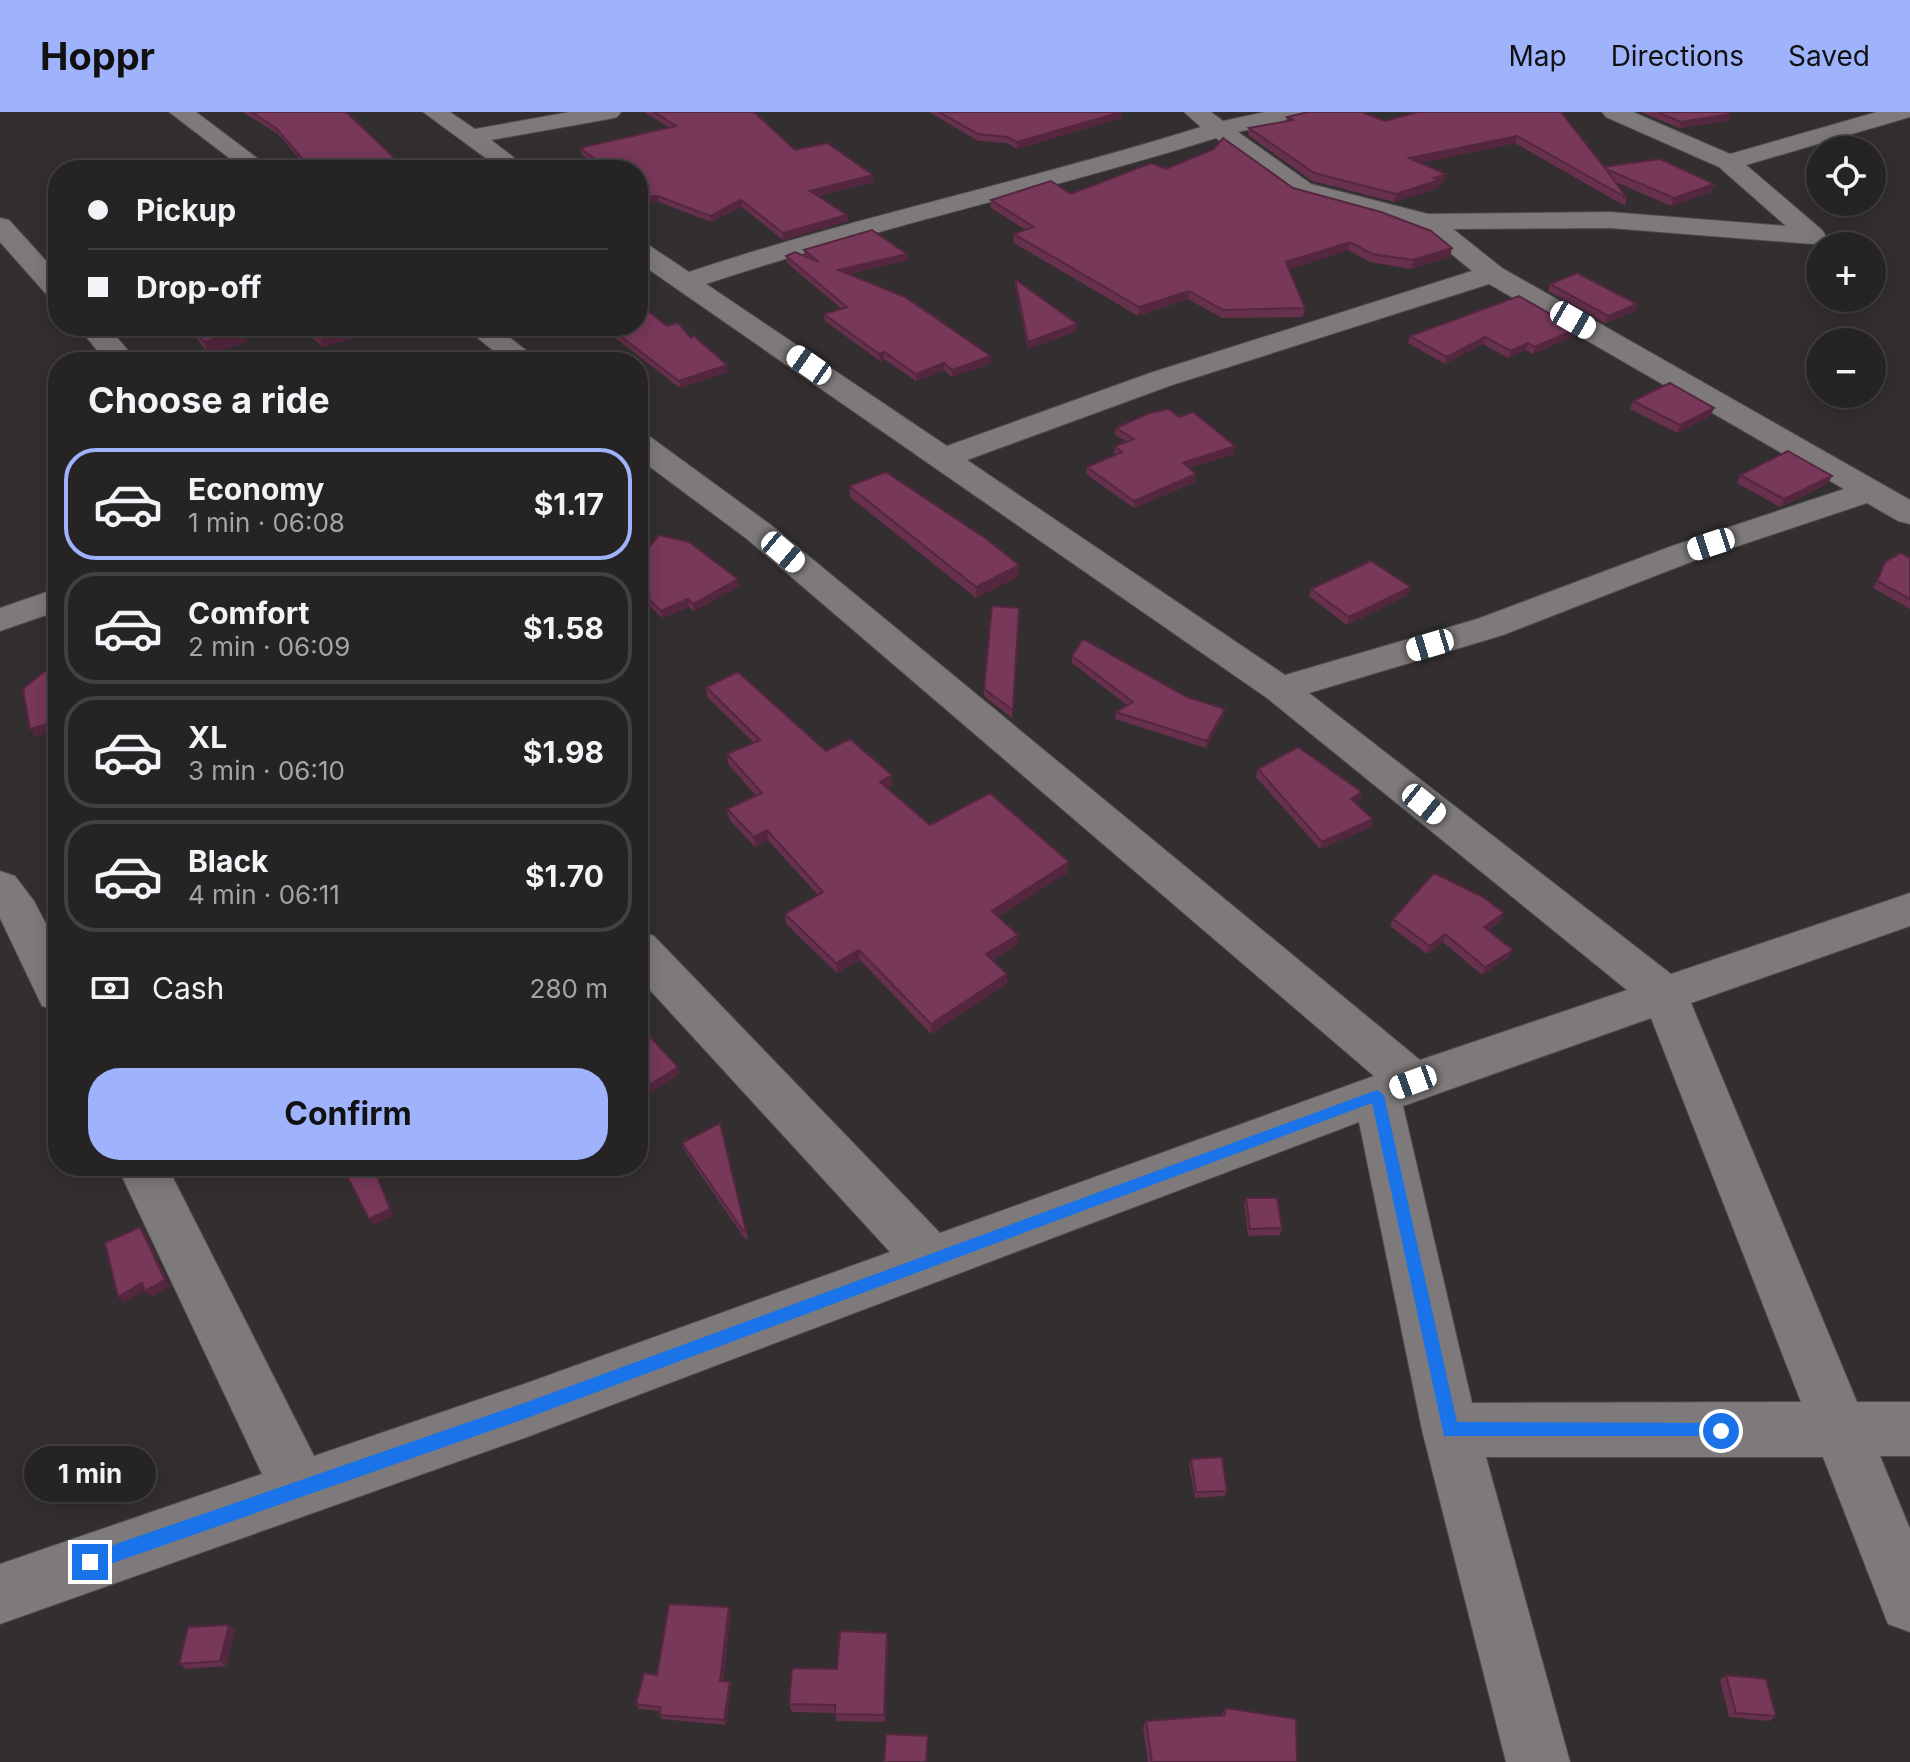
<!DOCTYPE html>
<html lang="en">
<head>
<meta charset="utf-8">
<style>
	:root { --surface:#262324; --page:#2e2b2c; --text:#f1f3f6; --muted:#a4a4a6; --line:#424041; --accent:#9fb3fd }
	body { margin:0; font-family:Inter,sans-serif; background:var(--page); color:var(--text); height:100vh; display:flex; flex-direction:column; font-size:30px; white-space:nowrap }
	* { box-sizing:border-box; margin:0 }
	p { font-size:26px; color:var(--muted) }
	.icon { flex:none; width:44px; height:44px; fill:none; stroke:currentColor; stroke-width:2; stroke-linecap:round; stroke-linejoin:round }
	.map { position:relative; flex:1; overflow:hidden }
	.drawer { position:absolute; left:48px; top:240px; width:600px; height:824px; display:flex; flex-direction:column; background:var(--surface); border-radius:32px; box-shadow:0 4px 20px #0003,0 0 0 2px var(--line) }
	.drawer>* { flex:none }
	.banner { position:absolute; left:48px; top:48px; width:600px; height:176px; border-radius:32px; box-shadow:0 4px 20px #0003,0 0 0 2px var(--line); display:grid; align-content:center; height:176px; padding:0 40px; background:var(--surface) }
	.buttons { position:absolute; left:1806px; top:24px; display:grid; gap:16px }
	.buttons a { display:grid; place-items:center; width:80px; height:80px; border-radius:50%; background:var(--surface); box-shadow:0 4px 20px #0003,0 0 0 2px var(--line); font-size:40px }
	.end { position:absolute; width:36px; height:36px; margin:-18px; border:10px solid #1a73e8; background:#fff; box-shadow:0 0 0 4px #fff }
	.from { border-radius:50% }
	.bubble { position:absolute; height:56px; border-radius:28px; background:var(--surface); box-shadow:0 4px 20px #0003,0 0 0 2px var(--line); font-size:26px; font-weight:700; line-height:56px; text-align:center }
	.car { position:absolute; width:24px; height:48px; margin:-24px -12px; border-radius:10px; box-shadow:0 0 6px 2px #0007; background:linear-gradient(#fff 24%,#345 0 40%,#fff 0 76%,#345 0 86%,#fff 0) }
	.banner b { display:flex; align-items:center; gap:28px; height:76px; font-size:30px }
	.banner b+b { border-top:2px solid var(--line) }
	.banner i { width:20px; height:20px; background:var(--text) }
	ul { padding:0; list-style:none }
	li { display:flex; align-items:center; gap:24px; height:112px; margin:0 16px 12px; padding:0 24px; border:4px solid var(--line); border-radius:32px }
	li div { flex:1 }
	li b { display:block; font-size:30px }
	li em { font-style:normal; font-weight:700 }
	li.on { border-color:var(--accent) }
	li>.icon { width:72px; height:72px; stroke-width:1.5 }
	h2 { padding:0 40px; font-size:36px; line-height:96px }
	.pay { display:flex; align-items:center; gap:20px; height:88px; padding:0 40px; font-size:30px }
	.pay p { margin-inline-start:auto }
	.action { display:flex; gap:16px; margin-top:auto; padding:16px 40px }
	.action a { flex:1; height:92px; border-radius:32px; background:var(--accent); color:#111; font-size:32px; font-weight:700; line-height:92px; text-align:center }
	header { display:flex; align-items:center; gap:48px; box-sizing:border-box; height:112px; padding:0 40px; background:var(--accent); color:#111 }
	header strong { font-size:38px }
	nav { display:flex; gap:44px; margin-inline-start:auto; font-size:28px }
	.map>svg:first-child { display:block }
</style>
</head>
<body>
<header>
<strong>Hoppr</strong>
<nav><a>Map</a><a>Directions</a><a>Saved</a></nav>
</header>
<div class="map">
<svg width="1910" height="1650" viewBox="0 0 1910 1650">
	<rect width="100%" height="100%" fill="#332f30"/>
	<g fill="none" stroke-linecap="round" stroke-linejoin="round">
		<defs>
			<g id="minor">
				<polygon points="169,0 196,0 273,58 245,58"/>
				<polygon points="423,0 450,0 475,17 570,0 621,0 617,5 609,7 491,28 530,58 502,58"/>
				<path d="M1184,0H1211L1223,9L1265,0H1310L1306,5L1238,20L1311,72L1428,102L1610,100L1786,114L1719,55L1606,5L1602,0H1633L1730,42L1877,0H1910V5L1746,53L1822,118L1826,124L1822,130L1813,132L1610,116L1453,117L1502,156L1910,388V412L1898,409L1867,391L1696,448L1503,523L1309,581L1671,862L1910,781V814L1691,891L1857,1290H1910V1344H1880L1910,1417V1520L1888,1512L1823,1345H1486L1570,1650H1506L1422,1318L1359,1010L527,1325L0,1512V1452L262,1362L117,1054H167L314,1344L527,1271L890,1140L638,865V819L654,824L940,1121L1374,964L747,427L638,346V322L649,324L771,413L1420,948L1627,878L1267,586L638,150V130L647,132L689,160C857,104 1032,68 1201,15ZM1216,26L1293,82L1419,115L1472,159L1150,261L947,334L706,172C874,116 1047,79 1216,26ZM1489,172L1844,377L1672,434L1477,507L1285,563L967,348L1172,273ZM1651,906L1801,1290L1472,1291L1403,994Z"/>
				<polygon points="0,106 9,108 58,162 58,186 48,184 0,130"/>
				<polygon points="77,214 107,214 138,250 107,250"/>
				<polygon points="463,214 495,214 541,250 507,250"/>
				<polygon points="58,476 58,499 0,519 0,496"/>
				<polygon points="0,759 15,764 34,789 58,835 58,899 42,894 0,806"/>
			</g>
		</defs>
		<!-- minor casing -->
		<use href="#minor" stroke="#4e4c4c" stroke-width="2"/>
		<!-- minor -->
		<use href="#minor" fill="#7e7a7b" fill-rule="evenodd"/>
	</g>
	<!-- wall -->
	<g fill="#67304d">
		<polygon points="243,0 346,0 407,58 301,58 300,54 304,52 278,22"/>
		<polygon points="644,0 754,0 795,38 873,63 873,70 818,84 847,103 848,109 783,128 742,95 711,110 659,90 643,92 638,73 638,58 602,58 581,42 580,36 669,15"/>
		<polygon points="929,0 1122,0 1121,6 1017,37 1007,31 978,29"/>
		<polygon points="1561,0 1604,55 1714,72 1711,80 1671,94 1616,70 1627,86 1625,94 1515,31 1421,51 1444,70 1439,72 1438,76 1394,90 1312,69 1248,23 1249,16 1286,9 1287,5 1385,9"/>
		<polygon points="1641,0 1726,0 1728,9 1679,16"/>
		<polygon points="1166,57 1293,76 1452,136 1450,145 1411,157 1370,150 1348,138 1289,157 1305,196 1303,205 1222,206 1188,187 1138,204 1014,131 1014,122 1026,118 991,96 991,88 1071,82"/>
		<polygon points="804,138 907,142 908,148 849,162 991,244 991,251 952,265 944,258 916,269 884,247 880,249 825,209 824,202 842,197 787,151 786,144 804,144"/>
		<polygon points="1015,167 1077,219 1028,237 1015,174"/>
		<polygon points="1550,172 1637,192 1635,199 1605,211 1548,179"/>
		<polygon points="186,214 240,214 243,218 247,230 209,242"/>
		<polygon points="298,214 392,214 323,235"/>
		<polygon points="539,214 569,214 553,221"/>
		<polygon points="600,214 667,214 691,226 728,260 680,276"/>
		<polygon points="1576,217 1574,224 1533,242 1526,238 1508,246 1483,232 1445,252 1408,231 1410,224"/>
		<polygon points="1633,289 1714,296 1711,303 1677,321 1630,297"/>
		<polygon points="1179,305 1235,334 1234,342 1189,356 1196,362 1195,370 1134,396 1086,362 1087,355 1116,342 1114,341 1115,334 1127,330 1115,323 1116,316"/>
		<polygon points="1740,363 1828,371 1780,395 1737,371"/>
		<polygon points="849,374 1019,464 976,486 850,385"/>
		<polygon points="1910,446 1910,497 1873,476 1885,450"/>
		<polygon points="638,448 739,474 694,499 689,495 662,506 638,482"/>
		<polygon points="1311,477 1408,483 1347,513 1309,484"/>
		<polygon points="1019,496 1012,606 984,584 984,577"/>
		<polygon points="1072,544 1187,585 1225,597 1223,605 1206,636 1115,607 1116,600 1127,593 1072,551"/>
		<polygon points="706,575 893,673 887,676 930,713 1068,760 998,805 1018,823 1017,833 993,848 1007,872 931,922 860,848 837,861 786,812 785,802 818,783 768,728 755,735 729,707 727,697 756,684 728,652 727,642 753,630 707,585"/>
		<polygon points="1258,657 1362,680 1360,687 1355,690 1373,707 1371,715 1320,737 1256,665"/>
		<polygon points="1393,807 1501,809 1488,818 1509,845 1482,863 1443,830 1427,842 1390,814"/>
		<polygon points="682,1031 746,1119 748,1126 745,1127 684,1038"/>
		<polygon points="1246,1086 1282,1116 1280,1123 1248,1124 1244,1092"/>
		<polygon points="1191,1347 1227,1379 1225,1384 1195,1386 1189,1353"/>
		<polygon points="729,1495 731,1500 723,1569 730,1570 731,1574 726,1613 662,1607 659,1603 660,1599 639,1597 636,1592 657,1563"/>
		<polygon points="229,1513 235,1518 226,1554 186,1557 179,1552"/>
		<polygon points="888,1529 885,1610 837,1609 835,1601 792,1600 789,1592 837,1557"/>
		<polygon points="1726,1563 1776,1604 1769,1609 1729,1605 1720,1568"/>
		<polygon points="1225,1596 1297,1650 1148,1650 1143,1615 1146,1609 1221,1603"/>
	</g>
	<!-- shaded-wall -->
	<g fill="#54273f">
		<polygon points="1122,0 1121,6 1017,37 1017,30"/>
		<polygon points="1730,2 1728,9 1679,16 1681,10"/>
		<polygon points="1517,24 1515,31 1408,54 1409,46"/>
		<polygon points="1446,62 1444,70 1439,72 1438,76 1394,90 1396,82"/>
		<polygon points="873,63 873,70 811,85 810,79"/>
		<polygon points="1714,72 1711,80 1671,94 1674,86"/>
		<polygon points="658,84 659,90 643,92 642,85"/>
		<polygon points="741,88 742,95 711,110 710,104"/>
		<polygon points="847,103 848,109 783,128 783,121"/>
		<polygon points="1350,130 1348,138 1285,159 1286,150"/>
		<polygon points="1452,136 1450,145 1411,157 1413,148"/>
		<polygon points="907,142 908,148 839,164 838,158"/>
		<polygon points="1189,179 1188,187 1138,204 1139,195"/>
		<polygon points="1637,192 1635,199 1605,211 1608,204"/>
		<polygon points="1077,212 1077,219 1028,237 1028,230"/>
		<polygon points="367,214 392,214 323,235 321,228"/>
		<polygon points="552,214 569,214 553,221"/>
		<polygon points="1576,217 1574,224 1533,242 1535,235"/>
		<polygon points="243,218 247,230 209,242 204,230"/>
		<polygon points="1485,225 1483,232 1445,252 1447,245"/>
		<polygon points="1528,231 1526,238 1508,246 1511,239"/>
		<polygon points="884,240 884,247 880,249 879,242"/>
		<polygon points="991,244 991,251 952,265 952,258"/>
		<polygon points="944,251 944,258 916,269 916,262"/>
		<polygon points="727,253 728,260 680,276 679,269"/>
		<polygon points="1714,296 1711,303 1677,321 1680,313"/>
		<polygon points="1235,334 1234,342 1182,358 1183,351"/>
		<polygon points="1196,362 1195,370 1134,396 1134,389"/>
		<polygon points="1832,364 1828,371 1780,395 1784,387"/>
		<polygon points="1019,453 1019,464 976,486 976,475"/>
		<polygon points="738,467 739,474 694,499 693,492"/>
		<polygon points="1411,475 1408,483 1347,513 1349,505"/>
		<polygon points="688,487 689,495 662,506 661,499"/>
		<polygon points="1225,597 1223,605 1206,636 1207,629"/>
		<polygon points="58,609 58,618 35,625 30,617"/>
		<polygon points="892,663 893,673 880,680 880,670"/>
		<polygon points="1362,680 1360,687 1349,694 1351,687"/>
		<polygon points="1373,707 1371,715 1320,737 1322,730"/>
		<polygon points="767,718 768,728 755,735 754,725"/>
		<polygon points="1069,750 1068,760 992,809 992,799"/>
		<polygon points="1504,801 1501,809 1481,822 1484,815"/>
		<polygon points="1445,822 1443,830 1427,842 1430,834"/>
		<polygon points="1018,823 1017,833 986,852 986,842"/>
		<polygon points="859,838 860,848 837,861 836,851"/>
		<polygon points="1513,838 1509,845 1482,863 1485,855"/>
		<polygon points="1007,862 1007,872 931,922 931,912"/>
		<polygon points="678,955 680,962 638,989 638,980"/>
		<polygon points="373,1054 394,1104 373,1113 369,1107"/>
		<polygon points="563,1054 580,1054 559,1064 557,1057"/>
		<polygon points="140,1115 146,1122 170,1175 151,1185 145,1179"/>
		<polygon points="142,1171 147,1177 124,1191 118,1185"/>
		<polygon points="729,1495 731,1500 722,1574 720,1569"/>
		<polygon points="229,1513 235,1518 226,1554 220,1549"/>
		<polygon points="887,1521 888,1529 885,1610 884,1603"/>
		<polygon points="730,1570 731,1574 726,1613 724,1608"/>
	</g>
	<!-- building -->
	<g fill="#78385a" stroke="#54273f" stroke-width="2">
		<polygon points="251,0 346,0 407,58 305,58 300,54 307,52 276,16"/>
		<polygon points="654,0 754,0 795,38 827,31 873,63 810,79 847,103 783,121 741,88 710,104 658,84 642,85 638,69 638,58 609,58 580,36 676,14"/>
		<polygon points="939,0 1121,0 1017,30 1007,25 978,22"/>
		<polygon points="1308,0 1362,0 1385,9 1418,0 1561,0 1604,55 1660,47 1714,72 1674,86 1606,57 1627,86 1517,24 1409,46 1446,62 1434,66 1439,68 1396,82 1314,61 1249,16 1293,8 1287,5"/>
		<polygon points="1657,0 1726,0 1730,2 1681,10"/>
		<polygon points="1223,26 1293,76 1381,100 1431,119 1452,136 1413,148 1372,142 1350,130 1286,150 1305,196 1223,198 1189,179 1139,195 1014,122 1034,115 991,88 1051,69 1071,82 1151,51 1166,57 1214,37"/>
		<polygon points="872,118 907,142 838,158 905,185 991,244 952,258 944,251 916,262 884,240 879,242 824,202 847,195 786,144 795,140 819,150 804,138"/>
		<polygon points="1577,161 1637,192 1608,204 1550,172"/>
		<polygon points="1015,167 1077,212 1028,230"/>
		<polygon points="1519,184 1576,217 1535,235 1528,231 1511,239 1485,225 1447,245 1410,224"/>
		<polygon points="638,191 667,214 678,211 691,226 694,224 727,253 679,269 607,214 638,214"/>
		<polygon points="191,214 240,214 243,218 204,230"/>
		<polygon points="304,214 367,214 321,228"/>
		<polygon points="1670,271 1714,296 1680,313 1633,289"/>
		<polygon points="1169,297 1179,305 1193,300 1235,334 1183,351 1196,362 1134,389 1087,355 1122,340 1115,334 1134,327 1116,316 1149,301"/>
		<polygon points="1788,339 1832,364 1784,387 1740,363"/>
		<polygon points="886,360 988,428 1019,453 976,475 849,374"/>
		<polygon points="659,423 689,430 738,467 693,492 688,487 661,499 638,476 638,448"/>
		<polygon points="1901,441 1910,446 1910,487 1877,469 1885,450"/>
		<polygon points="1371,449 1411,475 1349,505 1311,477"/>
		<polygon points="992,494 1019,496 1013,598 984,577"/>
		<polygon points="1083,527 1187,585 1225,597 1207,629 1116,600 1133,590 1072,544"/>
		<polygon points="45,559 58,561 58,609 30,617 23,577"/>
		<polygon points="738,560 826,639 850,627 892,663 880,670 930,713 990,681 1069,750 992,799 1018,823 986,842 1007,862 931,912 859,838 836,851 785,802 823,780 767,718 754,725 727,697 762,681 727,642 760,628 706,575"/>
		<polygon points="1298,635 1362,680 1351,687 1373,707 1322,730 1258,657"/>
		<polygon points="1434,761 1483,785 1504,801 1484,815 1513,838 1485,855 1445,822 1430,834 1393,807"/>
		<polygon points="638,912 678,955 638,980"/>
		<polygon points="720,1011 746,1119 744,1120 682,1031"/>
		<polygon points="342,1054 373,1054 390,1097 369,1107"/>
		<polygon points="1246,1086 1277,1086 1282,1116 1250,1117"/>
		<polygon points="140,1115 165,1168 145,1179 142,1171 118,1185 105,1131"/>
		<polygon points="1222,1345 1227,1379 1196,1380 1191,1347"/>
		<polygon points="669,1492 729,1495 720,1569 730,1570 724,1608 659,1603 661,1595 636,1592 644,1561 657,1563"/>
		<polygon points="229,1513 220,1549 179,1552 188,1515"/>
		<polygon points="840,1519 887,1521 884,1603 835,1602 835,1593 789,1592 792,1556 837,1557"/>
		<polygon points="1726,1563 1766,1567 1776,1604 1736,1601"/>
		<polygon points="1225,1596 1296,1607 1297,1650 1152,1650 1146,1609 1225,1603"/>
		<polygon points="886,1622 928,1624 926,1650 884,1650"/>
	</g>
	<!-- route -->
	<polygon fill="#1a73e8" points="1377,978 1384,983 1457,1310 1721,1311 1727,1313 1729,1319 1727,1324 1444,1324 1372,991 527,1306 90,1459 83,1456 81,1450 83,1444 90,1441 527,1290"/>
</svg>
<div class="buttons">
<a><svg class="icon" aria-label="locate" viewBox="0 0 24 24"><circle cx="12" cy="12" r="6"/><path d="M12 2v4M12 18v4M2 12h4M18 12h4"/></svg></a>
<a>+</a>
<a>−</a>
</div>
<i class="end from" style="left:1721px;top:1319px"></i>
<i class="end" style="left:90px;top:1450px"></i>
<div class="bubble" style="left:24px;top:1334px;width:132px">1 min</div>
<i class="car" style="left:1573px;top:208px;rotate:120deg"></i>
<i class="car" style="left:809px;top:253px;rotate:305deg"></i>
<i class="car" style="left:1711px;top:432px;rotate:252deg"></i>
<i class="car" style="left:783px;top:440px;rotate:130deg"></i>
<i class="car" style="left:1430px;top:533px;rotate:253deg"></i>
<i class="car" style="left:1424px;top:692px;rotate:129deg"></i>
<i class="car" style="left:1413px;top:970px;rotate:250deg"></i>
<div class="banner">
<b><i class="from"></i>Pickup</b>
<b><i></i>Drop-off</b>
</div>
<section class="drawer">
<h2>Choose a ride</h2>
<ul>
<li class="on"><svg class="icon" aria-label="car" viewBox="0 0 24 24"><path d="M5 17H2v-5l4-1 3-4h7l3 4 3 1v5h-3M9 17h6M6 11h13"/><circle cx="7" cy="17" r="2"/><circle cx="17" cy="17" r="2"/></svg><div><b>Economy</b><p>1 min · 06:08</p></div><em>$1.17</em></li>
<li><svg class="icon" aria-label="car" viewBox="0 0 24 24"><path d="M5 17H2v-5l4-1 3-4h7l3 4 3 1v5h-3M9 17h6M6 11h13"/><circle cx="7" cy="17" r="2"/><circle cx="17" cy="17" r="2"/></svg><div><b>Comfort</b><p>2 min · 06:09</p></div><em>$1.58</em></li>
<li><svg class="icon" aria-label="car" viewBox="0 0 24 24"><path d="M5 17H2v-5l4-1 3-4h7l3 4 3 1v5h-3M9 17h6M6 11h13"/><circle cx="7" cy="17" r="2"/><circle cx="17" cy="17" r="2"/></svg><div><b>XL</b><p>3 min · 06:10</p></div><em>$1.98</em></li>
<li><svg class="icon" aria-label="car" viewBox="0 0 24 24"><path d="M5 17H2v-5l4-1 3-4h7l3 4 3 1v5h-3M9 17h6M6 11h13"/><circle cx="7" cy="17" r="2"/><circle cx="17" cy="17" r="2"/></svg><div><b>Black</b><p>4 min · 06:11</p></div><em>$1.70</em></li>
</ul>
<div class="pay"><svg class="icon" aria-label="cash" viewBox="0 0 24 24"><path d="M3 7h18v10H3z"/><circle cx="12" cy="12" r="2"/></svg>Cash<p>280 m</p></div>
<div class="action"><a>Confirm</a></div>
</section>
</div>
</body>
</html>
